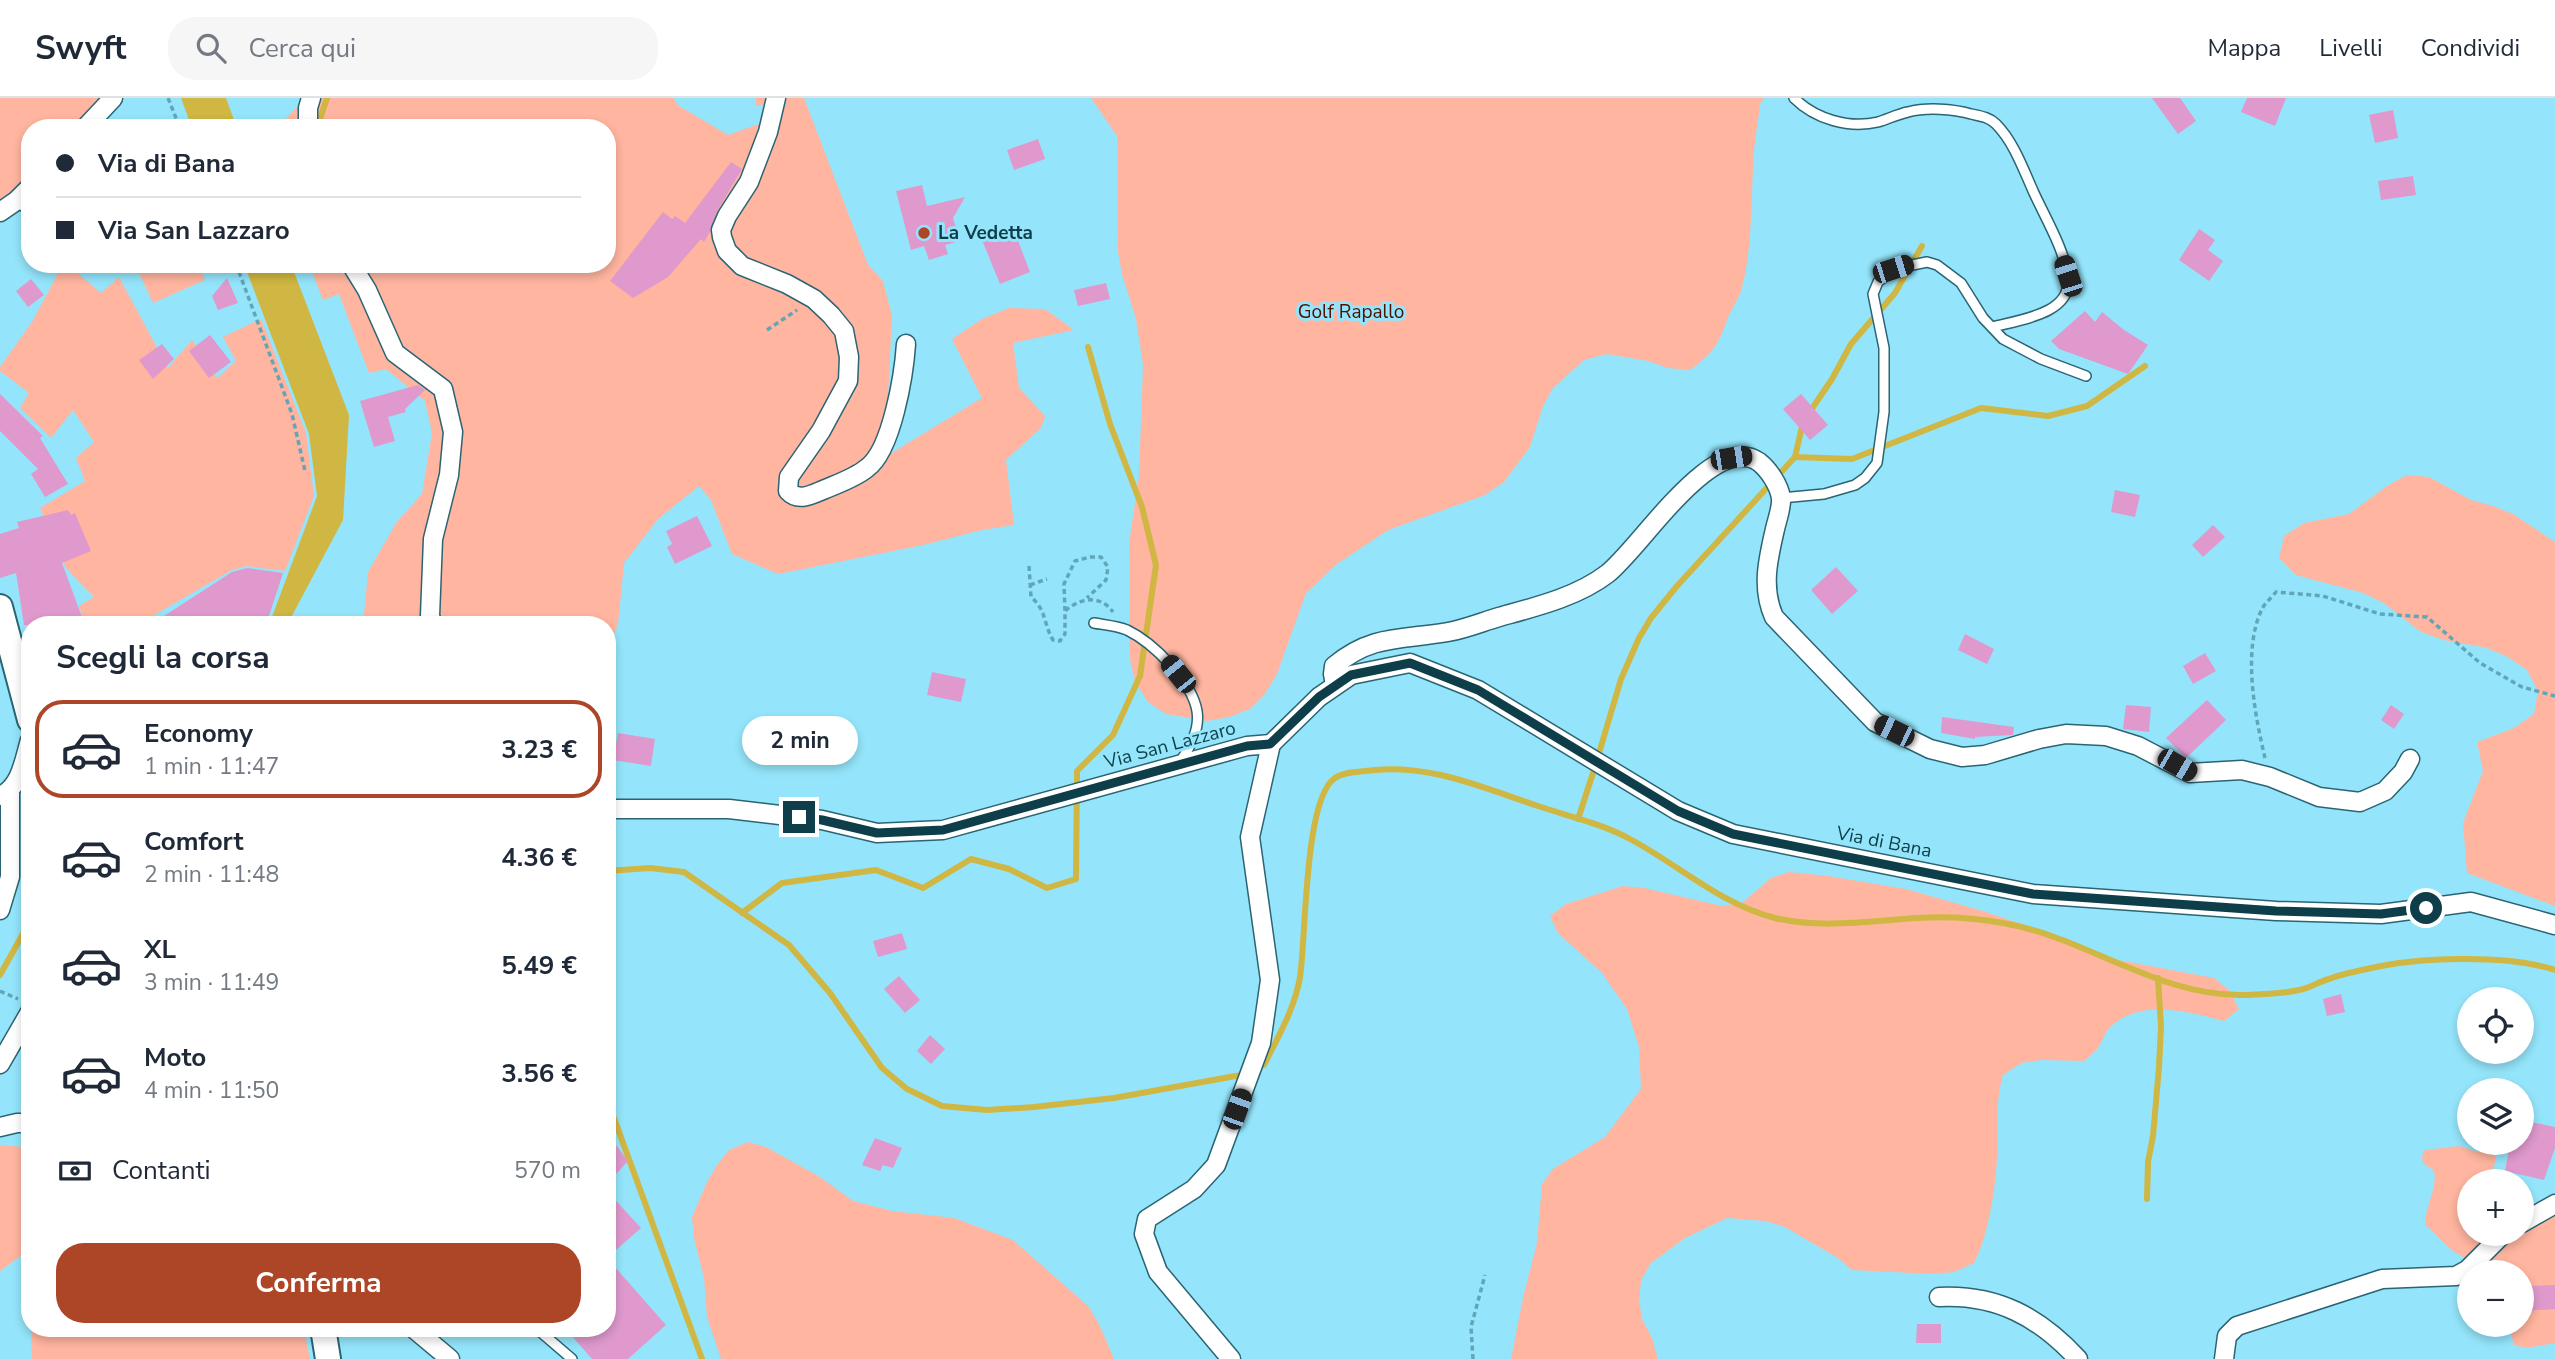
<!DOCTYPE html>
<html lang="it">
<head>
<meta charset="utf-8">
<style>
	:root { --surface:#fff; --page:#f6f6f7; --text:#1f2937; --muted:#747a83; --line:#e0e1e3; --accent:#ad4527 }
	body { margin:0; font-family:"Nunito Sans",sans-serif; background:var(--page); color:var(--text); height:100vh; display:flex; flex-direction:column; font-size:26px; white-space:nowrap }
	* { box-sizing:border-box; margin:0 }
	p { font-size:23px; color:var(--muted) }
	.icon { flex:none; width:38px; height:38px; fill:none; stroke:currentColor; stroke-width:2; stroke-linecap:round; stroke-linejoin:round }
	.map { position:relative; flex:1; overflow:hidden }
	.side { position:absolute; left:21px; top:518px; width:595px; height:721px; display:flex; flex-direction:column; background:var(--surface); border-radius:28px; box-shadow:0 4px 10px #0003 }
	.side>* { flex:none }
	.guide { position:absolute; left:21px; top:21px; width:595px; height:154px; border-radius:28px; box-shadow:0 4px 10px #0003; display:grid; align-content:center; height:154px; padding:0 35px; background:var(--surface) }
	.fabs { position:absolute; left:2457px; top:889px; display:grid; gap:14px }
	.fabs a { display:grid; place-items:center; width:77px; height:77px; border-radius:50%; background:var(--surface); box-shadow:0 4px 10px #0003; font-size:35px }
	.end { position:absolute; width:32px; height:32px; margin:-16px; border:9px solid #0d3e49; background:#fff; box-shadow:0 0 0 4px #fff }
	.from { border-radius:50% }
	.bubble { position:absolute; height:49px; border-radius:24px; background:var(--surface); box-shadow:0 4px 10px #0003; font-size:23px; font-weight:700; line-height:49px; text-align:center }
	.car { position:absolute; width:21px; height:42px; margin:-21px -10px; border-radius:9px; box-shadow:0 0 5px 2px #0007; background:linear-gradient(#222 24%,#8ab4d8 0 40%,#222 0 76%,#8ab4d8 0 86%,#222 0) }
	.guide b { display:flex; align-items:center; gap:24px; height:66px; font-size:26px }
	.guide b+b { border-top:2px solid var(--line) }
	.guide i { width:18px; height:18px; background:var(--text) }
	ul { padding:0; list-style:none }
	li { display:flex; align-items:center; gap:21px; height:98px; margin:0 14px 10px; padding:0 21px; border:4px solid transparent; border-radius:28px }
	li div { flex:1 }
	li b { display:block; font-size:26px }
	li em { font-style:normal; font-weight:700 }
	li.current { border-color:var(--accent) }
	li>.icon { width:63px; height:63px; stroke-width:1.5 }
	h2 { padding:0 35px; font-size:32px; line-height:84px }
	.pay { display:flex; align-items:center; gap:18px; height:77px; padding:0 35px; font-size:26px }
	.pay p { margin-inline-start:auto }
	.button { display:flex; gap:14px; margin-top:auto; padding:14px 35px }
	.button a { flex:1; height:80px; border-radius:28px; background:var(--accent); color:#fff; font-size:28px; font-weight:700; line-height:80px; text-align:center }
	header { display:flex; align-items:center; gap:42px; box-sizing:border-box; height:98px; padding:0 35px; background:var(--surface); border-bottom:2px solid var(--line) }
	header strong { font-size:33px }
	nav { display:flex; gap:38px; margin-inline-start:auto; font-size:24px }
	.search { width:490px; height:63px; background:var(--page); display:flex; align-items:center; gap:18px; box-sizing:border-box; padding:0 24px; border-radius:28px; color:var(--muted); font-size:26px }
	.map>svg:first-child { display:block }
</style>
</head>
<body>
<header>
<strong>Swyft</strong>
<div class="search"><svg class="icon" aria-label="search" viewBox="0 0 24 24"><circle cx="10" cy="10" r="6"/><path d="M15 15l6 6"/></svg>Cerca qui</div>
<nav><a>Mappa</a><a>Livelli</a><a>Condividi</a></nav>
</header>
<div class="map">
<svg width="2555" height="1261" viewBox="0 0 2555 1261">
	<rect width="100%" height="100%" fill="#94e5fb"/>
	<!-- green -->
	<g fill="#ffb59f">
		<polygon points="0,0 101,0 76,30 30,30 30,80 0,107"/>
		<polygon points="306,0 673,0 679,8 728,37 765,24 765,6 755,8 756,0 804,0 868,167 883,183 892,218 885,359 982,300 952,241 982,221 1009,210 1045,211 1074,232 1013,245 1019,290 1045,318 1041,330 1006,362 1014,427 982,432 923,447 778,476 732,456 711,402 699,388 658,421 624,465 618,526 607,554 607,527 363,527 368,474 396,425 422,396 432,335 425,303 386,271 369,275 339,196 323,202 309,166 607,166 607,30 277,30"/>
		<path d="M1091,0H1764L1760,6C1758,27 1753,49 1753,70C1751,110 1752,154 1741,193C1738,201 1733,209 1729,217C1718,246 1716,253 1690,272L1668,270L1648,263L1606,256L1584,262L1553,290L1543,308L1530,349L1504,384L1485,397L1388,432L1337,466L1306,495L1277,576L1265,596L1250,611L1229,619L1207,623L1166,616L1148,604L1135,584L1130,561L1129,445L1139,378L1143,267L1136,221L1122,176L1118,154L1117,38Z"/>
		<polygon points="63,166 67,166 101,195 119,179 168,270 192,242 217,280 236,263 223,239 261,221 306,335 314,398 285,473 247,468 232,472 137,527 85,527 79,508 94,499 66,470 40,410 85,383 76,360 94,344 73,312 51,340 20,310 29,295 0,273 0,269 32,224"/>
		<polygon points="135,166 198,166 205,182 153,205"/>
		<polygon points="2407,377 2429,379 2471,402 2493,408 2513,416 2555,444 2555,808 2467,775 2463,725 2483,673 2477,644 2514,630 2534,616 2538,593 2527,572 2508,559 2487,550 2444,542 2421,534 2384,505 2363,495 2296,477 2279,460 2284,438 2304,425 2349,416 2387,388"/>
		<path d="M1789,774L1828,778L1906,791L1983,813L2075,844L2094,855L2113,861L2214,880L2229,892L2239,911L2224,923C2188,914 2141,900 2110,929C2105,934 2103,942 2099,948C2096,954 2089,958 2084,963L2041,962L2021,965L2003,977C1995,1004 1998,1031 1997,1059C1996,1089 1988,1139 1974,1165L1954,1174L1933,1176L1852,1172L1838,1160L1785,1129L1765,1123L1727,1120L1685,1140L1651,1165L1641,1182L1639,1201L1642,1221L1652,1240L1658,1261H1511L1523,1200L1537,1145L1542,1086L1553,1071L1605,1039L1641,991L1639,949L1627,911L1602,875L1558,835L1550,818L1566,806L1623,788L1644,790L1722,808L1742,805L1771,780Z"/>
		<polygon points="748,1044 766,1049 820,1079 853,1103 892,1113 954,1120 1013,1142 1088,1208 1099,1226 1114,1261 721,1261 707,1219 704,1180 694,1140 692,1119 707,1084 717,1067 729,1052"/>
		<polygon points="0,1047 23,1049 30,1083 30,1151 0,1173"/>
		<path d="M2459,1048L2478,1054H2492L2496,1060L2493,1072L2498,1083H2469V1136H2522V1095C2531,1104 2525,1114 2538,1126L2548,1118L2555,1117V1245L2527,1250L2514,1247L2509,1227H2522V1174H2477L2472,1161C2451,1158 2442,1140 2425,1127C2425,1109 2438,1089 2434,1073L2423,1065L2422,1058L2425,1052Z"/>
		<polygon points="31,1230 304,1230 310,1261 32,1261"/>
	</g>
	<!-- water -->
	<g fill="#d0b642">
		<polygon points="181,0 226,0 237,30 192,30"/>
		<polygon points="244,166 291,166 349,317 343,422 287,527 269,527 317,398 309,336"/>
	</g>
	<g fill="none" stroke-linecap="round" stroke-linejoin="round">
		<!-- stream -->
		<g stroke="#d0b642" stroke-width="6">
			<polyline points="317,30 327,0"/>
			<polyline points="1809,315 1832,281 1851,246 1895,195 1922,148"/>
			<polyline points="1795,359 1852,361 1981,310 2048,318 2087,308 2145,268"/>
			<polyline points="1599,655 1621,581 1639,540 1651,520 1677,488 1795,359 1803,324"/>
			<polyline points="1578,721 1594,672"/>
			<polyline points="607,773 650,770 684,774 789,847 830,895 882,970 907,991 942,1008 987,1012 1034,1009 1114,1000 1241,977"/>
			<polyline points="742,815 782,785 876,772 923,790 971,761 1009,771 1047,790 1076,781 1077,673 1113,637 1140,578 1156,467 1142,409 1110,326 1088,249"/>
			<polyline points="0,877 30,823"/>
			<path d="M1261,968L1264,967C1278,939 1295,910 1300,879C1306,842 1304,700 1335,680C1343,674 1355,674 1365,673C1428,664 1483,690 1541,709C1571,719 1603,726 1630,741C1679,767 1720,806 1775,820C1821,831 1870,823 1917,820C1945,818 1976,820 2003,825C2086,839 2158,899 2244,897C2262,896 2282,896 2299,892C2310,890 2318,884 2329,881C2341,876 2354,874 2367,871C2417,859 2506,856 2555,872"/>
			<polyline points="607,1001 702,1261"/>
			<polyline points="2147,1101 2148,1064 2153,1038 2159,969 2161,928 2158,880"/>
		</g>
	</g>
	<!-- building -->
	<g fill="#df99cd">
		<polygon points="2152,0 2180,0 2196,23 2178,36"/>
		<polygon points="2247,0 2286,0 2275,28 2241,14"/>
		<polygon points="2393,12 2398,40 2375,45 2369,17"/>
		<polygon points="1038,41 1045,61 1014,72 1007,52"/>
		<polygon points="731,64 742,71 717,113 710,134 704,144 701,141 668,179 633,200 610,183 663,114 672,121 675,118 685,125"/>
		<polygon points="2413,78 2416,97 2381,102 2378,83"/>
		<polygon points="922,87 927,108 965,99 953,120 960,143 945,147 948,156 929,162 924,148 911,152 896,93"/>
		<polygon points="1012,127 1030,174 1000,186 982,142 993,138 992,134"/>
		<polygon points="2199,131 2215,142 2208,152 2223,163 2209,183 2179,162"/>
		<polygon points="227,180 238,205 218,212 212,198"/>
		<polygon points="31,181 44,197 28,209 16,193"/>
		<polygon points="1106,185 1110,201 1078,208 1074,192"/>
		<polygon points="2085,213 2095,224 2102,214 2124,232 2148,247 2128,276 2059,251 2051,243"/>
		<polygon points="210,237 231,264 209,280 189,253"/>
		<polygon points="162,246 174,261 153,281 139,262"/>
		<polygon points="418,287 425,292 405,311 406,314 388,319 395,343 374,349 360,303"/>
		<polygon points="0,296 43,338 40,340 68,386 45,399 31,376 38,371 0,333"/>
		<polygon points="1801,296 1828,327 1810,342 1783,311"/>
		<polygon points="2115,392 2140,397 2135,419 2111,414"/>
		<polygon points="68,412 71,417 75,415 91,453 62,465 83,522 62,527 24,527 16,475 0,480 0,436 19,430 17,424"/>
		<polygon points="697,418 712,448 675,466 667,449 672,446 666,433"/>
		<polygon points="2213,427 2225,439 2203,459 2192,447"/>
		<polygon points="1836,469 1858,493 1832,516 1811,492"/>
		<polygon points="247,470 283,475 266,527 150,527 232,474"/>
		<polygon points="1965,536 1994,551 1987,566 1958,552"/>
		<polygon points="2205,555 2216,573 2193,586 2183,568"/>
		<polygon points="932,574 966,581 961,604 927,597"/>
		<polygon points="2207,602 2226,622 2186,660 2166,640"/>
		<polygon points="2126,607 2151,609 2149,634 2123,631"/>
		<polygon points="2391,607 2404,616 2394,631 2381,622"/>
		<polygon points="1942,619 2014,629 2013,637 1975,639 1975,641 1941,635"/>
		<polygon points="618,635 655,641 651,668 613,662"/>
		<polygon points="902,835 907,851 878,859 873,843"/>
		<polygon points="899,878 920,902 905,915 884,891"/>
		<polygon points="2341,896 2345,914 2327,918 2323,901"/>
		<polygon points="930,937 945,951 931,966 917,953"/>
		<polygon points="2522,1022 2555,1029 2555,1050 2544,1082 2505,1073 2510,1045 2522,1045"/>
		<polygon points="607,1035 628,1063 607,1086"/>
		<polygon points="875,1040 902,1050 893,1070 883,1067 880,1073 862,1067"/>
		<polygon points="607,1093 641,1130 607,1160"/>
		<polygon points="607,1160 666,1227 628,1261 592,1261 565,1230 607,1230"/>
		<polygon points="2555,1187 2555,1211 2525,1213 2524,1188"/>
		<polygon points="1917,1226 1941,1226 1941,1245 1916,1245"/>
	</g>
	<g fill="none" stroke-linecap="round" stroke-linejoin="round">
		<defs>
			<g id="lane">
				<path d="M1794,0C1815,21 1849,31 1878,24C1888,21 1898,16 1908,14C1927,9 1953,11 1971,16C1980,18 1989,19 1996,26C2014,44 2024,73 2034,95C2046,121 2064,151 2068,179C2073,216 2019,222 1992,229"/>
				<polyline points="16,103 30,113"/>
				<polyline points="99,166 102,169"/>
				<polyline points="1781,400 1824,396 1855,387 1865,380 1877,365 1884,314 1884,250 1873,196 1878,184 1893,171 1927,164 1937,167 1961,185 1983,220 2003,241 2041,261 2086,278"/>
				<path d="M1094,525C1105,527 1117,528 1127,532C1154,545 1192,584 1197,613C1200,632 1190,649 1180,664"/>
				<polyline points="536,1230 572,1261"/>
			</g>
			<g id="street">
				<path d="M776,0L768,34L749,84L727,118L721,132L722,139L727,153L742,168L787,186L814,201L831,217L844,233L849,259L848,283L821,333L789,379L788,393C798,404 811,397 823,392C837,386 855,380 867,370C892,352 904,276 906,246"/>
				<polyline points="85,30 113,0"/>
				<polyline points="308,30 308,10 311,0"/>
				<polyline points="0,114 16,103 30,89"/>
				<polyline points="351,166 367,192 395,255 443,291 453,334 449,377 433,441 430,518 433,527"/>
				<path d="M1335,587L1333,576L1334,568C1372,536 1403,542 1448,534C1465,531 1482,524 1499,519C1535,509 1577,499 1607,476C1640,451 1713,332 1759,364C1769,372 1779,387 1781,400C1782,409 1777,422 1775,431C1768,461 1761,490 1774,519L1875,624L1930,651L1962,659L1985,657L2039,641L2066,636L2106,638L2138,648L2190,675L2242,672L2270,679L2319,699L2360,704L2385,693L2403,674L2410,661"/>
				<polyline points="1271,646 1319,599 1351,577 1410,565 1478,592 1678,713 1733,736 2033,796 2276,813 2381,816 2471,804 2555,827"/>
				<path d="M0,698C21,689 24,662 30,642"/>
				<polyline points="607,711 729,711 822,722 877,735 943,732 1247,648 1271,646"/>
				<polyline points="0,812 10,779 10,694"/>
				<polyline points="0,966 30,914"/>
				<polyline points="0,1029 17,1025 30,1025"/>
				<polyline points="2522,1125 2555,1106"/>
				<path d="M1939,1199C1997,1196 2039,1219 2078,1261"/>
				<polyline points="413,1230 450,1261"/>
				<polyline points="1231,1261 1158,1174 1144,1136 1147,1121 1194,1091 1216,1067 1261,945 1270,882 1250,739 1271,646"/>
				<polyline points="2224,1261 2227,1238 2237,1228 2382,1181 2456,1178 2467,1172 2503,1136"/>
			</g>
			<g id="secondary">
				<polyline points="0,509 30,622"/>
				<polyline points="323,1230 328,1261"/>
			</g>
		</defs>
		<!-- lane casing -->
		<use href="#lane" stroke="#2b6472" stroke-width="12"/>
		<!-- street casing -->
		<use href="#street" stroke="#2b6472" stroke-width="21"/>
		<!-- secondary casing -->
		<use href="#secondary" stroke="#2b6472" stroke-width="28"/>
		<!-- path -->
		<g stroke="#61a6b8" stroke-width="3.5" stroke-dasharray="5 3.5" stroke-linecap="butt">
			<polyline points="168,0 180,30"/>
			<polyline points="236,166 292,316 305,373"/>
			<polyline points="767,232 797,212"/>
			<path d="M1029,468L1031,499C1047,513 1043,525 1053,542L1060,543L1065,536V513C1080,500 1100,496 1113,514"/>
			<polyline points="1030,487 1047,481"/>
			<polyline points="1065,513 1064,486 1075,463 1090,459 1101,459 1108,469 1106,482 1087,500"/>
			<path d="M2265,660C2255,618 2242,552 2262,511C2265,505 2271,500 2276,494L2323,498L2380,516L2427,519L2480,565L2522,589L2555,598"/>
			<polyline points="0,893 18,901"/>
			<polyline points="1473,1261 1471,1229 1485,1177"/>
		</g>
		<!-- lane -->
		<use href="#lane" stroke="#fff" stroke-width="9"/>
		<!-- street -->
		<use href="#street" stroke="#fff" stroke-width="18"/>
		<!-- secondary -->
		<use href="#secondary" stroke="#fff" stroke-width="24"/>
	</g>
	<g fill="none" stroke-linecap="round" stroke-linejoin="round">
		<!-- route -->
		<polyline stroke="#0d3e49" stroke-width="9" points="799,719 822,722 877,735 943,732 1247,648 1270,646 1319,599 1351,577 1410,565 1478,592 1678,713 1733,736 2033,796 2276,813 2381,816 2426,810"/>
	</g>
	<!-- markers -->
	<circle fill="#ad4527" stroke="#94e5fb" stroke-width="2.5" cx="924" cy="135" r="7"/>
	<g text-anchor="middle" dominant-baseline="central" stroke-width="6" stroke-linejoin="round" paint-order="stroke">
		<!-- poi labels -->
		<g font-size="19" font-weight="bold" fill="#0d3e49" stroke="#94e5fb" text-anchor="start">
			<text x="938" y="135">La Vedetta</text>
		</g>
		<!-- park labels -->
		<g font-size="19" fill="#511100" stroke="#94e5fb">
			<text x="1351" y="214">Golf Rapallo</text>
		</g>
		<!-- street labels -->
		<g font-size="19" fill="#0d3e49" stroke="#94e5fb">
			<text transform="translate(1170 647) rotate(-15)">Via San Lazzaro</text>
			<text transform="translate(1884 744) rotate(11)">Via di Bana</text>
		</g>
	</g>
</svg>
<div class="fabs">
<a><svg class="icon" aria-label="locate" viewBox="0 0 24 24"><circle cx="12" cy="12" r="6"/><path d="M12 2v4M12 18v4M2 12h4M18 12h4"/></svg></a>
<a><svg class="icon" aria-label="layers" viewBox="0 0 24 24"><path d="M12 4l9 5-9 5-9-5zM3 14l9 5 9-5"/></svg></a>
<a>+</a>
<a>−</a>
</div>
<i class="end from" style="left:2426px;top:810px"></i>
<i class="end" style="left:799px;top:719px"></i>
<div class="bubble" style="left:742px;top:618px;width:116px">2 min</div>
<i class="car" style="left:1893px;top:171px;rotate:72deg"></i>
<i class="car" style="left:2068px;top:178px;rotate:342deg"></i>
<i class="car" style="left:1731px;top:360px;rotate:81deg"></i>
<i class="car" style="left:1178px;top:576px;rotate:321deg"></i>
<i class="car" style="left:1894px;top:633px;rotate:296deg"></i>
<i class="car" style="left:2177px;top:667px;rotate:120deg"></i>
<i class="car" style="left:1237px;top:1011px;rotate:20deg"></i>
<div class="guide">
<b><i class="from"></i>Via di Bana</b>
<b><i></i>Via San Lazzaro</b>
</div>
<section class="side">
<h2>Scegli la corsa</h2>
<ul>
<li class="current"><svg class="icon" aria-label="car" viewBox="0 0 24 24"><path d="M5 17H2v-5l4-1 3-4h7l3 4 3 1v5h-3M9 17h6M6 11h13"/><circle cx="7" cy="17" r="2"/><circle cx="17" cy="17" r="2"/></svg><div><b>Economy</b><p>1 min · 11:47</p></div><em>3.23 €</em></li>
<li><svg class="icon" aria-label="car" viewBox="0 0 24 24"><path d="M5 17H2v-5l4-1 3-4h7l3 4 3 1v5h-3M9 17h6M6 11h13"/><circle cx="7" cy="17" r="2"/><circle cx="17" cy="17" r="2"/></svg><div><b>Comfort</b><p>2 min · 11:48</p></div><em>4.36 €</em></li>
<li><svg class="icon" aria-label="car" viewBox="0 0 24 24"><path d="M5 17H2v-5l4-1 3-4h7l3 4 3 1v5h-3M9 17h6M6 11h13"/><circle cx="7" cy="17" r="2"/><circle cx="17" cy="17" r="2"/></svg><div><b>XL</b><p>3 min · 11:49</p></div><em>5.49 €</em></li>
<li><svg class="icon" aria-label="car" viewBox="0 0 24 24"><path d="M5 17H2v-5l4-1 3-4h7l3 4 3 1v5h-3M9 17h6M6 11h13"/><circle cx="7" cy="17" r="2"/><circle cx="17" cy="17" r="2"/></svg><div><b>Moto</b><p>4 min · 11:50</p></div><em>3.56 €</em></li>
</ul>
<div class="pay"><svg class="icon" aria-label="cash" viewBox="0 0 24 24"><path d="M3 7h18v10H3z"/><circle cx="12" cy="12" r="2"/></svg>Contanti<p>570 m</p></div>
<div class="button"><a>Conferma</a></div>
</section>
</div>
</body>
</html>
